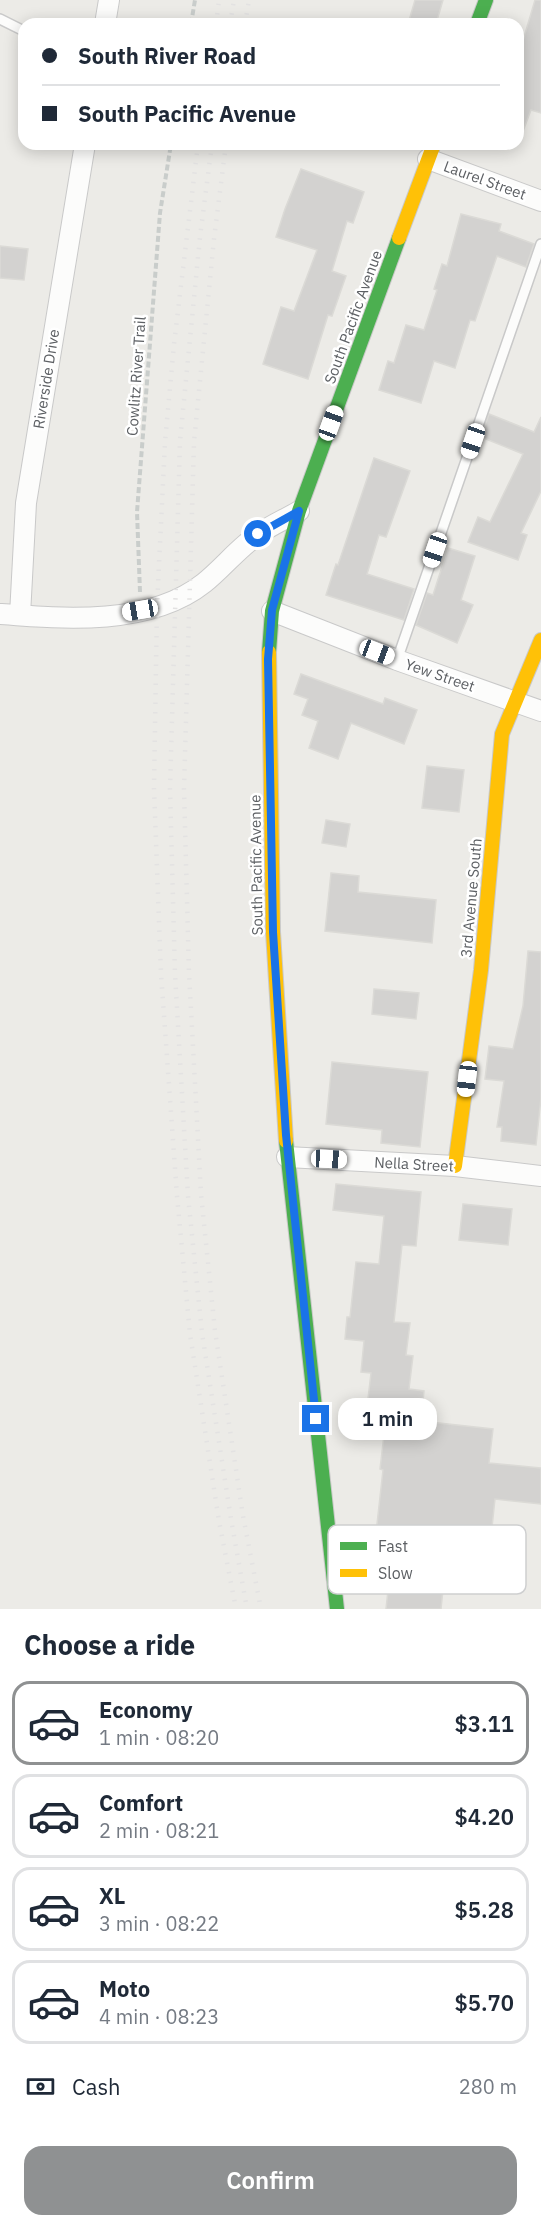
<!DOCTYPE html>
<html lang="en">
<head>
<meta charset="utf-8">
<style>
	:root { --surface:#fff; --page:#f6f6f7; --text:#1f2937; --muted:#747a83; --line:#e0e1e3; --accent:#8f9192 }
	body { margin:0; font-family:"IBM Plex Sans",sans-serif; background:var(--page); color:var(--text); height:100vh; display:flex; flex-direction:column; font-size:22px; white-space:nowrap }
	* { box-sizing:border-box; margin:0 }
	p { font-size:20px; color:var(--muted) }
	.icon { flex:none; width:33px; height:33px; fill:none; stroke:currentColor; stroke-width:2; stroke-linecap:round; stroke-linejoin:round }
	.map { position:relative; height:1609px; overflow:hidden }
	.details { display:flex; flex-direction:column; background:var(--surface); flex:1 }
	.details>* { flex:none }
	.guide { position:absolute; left:18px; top:18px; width:506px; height:132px; border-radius:18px; box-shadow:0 3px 15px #0003; display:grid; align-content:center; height:132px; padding:0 24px; background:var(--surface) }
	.end { position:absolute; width:27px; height:27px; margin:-14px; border:8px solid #1a73e8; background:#fff; box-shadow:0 0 0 3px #fff }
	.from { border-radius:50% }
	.bubble { position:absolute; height:42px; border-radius:18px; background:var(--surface); box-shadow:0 3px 15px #0003; font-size:20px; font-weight:600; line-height:42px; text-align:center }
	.car { position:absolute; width:18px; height:36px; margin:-18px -9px; border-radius:8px; box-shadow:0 0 4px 2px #0007; background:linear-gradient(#fff 24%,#345 0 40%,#fff 0 76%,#345 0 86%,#fff 0) }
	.guide b { display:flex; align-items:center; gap:21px; height:57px; font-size:22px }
	.guide b+b { border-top:2px solid var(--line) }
	.guide i { width:15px; height:15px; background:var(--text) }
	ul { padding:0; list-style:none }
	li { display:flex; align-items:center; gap:18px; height:84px; margin:0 12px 9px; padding:0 12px; border:3px solid var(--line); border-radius:18px }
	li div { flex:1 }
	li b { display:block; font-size:22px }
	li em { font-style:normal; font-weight:600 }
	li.on { border-color:var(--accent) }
	li>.icon { width:54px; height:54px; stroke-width:1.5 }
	h2 { padding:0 24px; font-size:27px; line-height:72px }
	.pay { display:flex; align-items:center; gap:15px; height:66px; padding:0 24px; font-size:22px }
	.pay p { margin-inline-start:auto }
	.button { display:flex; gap:12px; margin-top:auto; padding:12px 24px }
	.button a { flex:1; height:69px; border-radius:18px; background:var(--accent); color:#fff; font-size:24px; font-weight:600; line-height:69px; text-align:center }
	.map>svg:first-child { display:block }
</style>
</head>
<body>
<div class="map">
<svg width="541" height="1609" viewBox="0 0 541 1609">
	<rect width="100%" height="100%" fill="#ecebe7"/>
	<!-- building -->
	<g fill="#d3d2d0" stroke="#dbdad6" stroke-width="1.5">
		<polygon points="415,0 443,0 436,24 408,24"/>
		<polygon points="535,0 541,0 541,113 531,110 519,142 518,57"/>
		<polygon points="301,169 364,192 353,223 347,221 332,271 346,276 332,316 328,315 308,379 263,364 281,307 294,311 317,250 276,237 285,209"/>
		<polygon points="461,214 501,224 499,231 534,244 526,267 497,256 475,321 470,320 455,368 434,361 421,403 379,390 388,361 394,363 406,325 424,330 437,290 434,289 442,264 447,266"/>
		<polygon points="0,246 28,249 24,280 0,278"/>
		<polygon points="489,414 534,432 541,417 541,491 521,533 527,535 518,560 468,542 478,517 490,522 523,454 481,437"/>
		<polygon points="374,458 410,471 386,537 379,535 367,574 414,589 404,620 326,595 336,564 338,565"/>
		<polygon points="448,548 475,556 461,600 473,605 457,643 416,625 427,593 433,595"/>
		<polygon points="301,674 383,704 385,698 417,710 404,744 351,723 338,759 309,748 318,721 302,715 308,699 294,694"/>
		<polygon points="427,766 464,770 459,812 422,808"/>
		<polygon points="326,820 350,824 346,847 322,843"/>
		<polygon points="331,873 359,876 358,892 436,900 432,943 325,931"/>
		<polygon points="528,951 541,952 541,1098 536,1145 501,1141 502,1127 497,1127 504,1081 485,1079 489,1046 513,1049 523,1006"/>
		<polygon points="374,989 419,993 416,1019 372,1014"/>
		<polygon points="332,1062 428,1072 420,1147 381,1143 382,1130 326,1124"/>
		<polygon points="336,1184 421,1192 416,1246 402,1245 394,1322 410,1323 406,1355 413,1356 409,1389 424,1391 421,1421 493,1429 489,1463 541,1468 541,1504 495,1499 490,1546 448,1541 441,1609 386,1609 394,1535 376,1533 383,1470 380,1469 387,1409 367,1407 371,1373 361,1372 364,1341 345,1339 347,1317 350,1317 356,1262 379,1264 384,1216 333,1210"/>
		<polygon points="463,1204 512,1209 508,1245 459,1240"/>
	</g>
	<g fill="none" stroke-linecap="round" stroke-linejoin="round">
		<defs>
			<g id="lane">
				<polyline points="0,19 24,31"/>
				<polyline points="397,660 541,244"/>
			</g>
			<g id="street">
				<polyline points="105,24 109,0"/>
				<polyline points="428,159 541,201"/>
				<polyline points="272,611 397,660 541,711"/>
				<path d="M0,614C64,619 150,626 204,583C223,568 239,547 259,534C271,525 286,519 299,511"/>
				<polyline points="20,615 26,503 85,144"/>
				<polyline points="287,1157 455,1166 541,1176"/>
			</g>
			<g id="fast">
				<polyline points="477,24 486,0"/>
				<polyline points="269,652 272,611 299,511 399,238"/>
				<polyline points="286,1141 337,1609"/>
			</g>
			<g id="slow">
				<polyline points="399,238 434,144"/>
				<polyline points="269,652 273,932 286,1141"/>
				<polyline points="455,1166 481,970 502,734 541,640"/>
			</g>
		</defs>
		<!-- lane casing -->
		<use href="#lane" stroke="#c9c9c9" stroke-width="12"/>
		<!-- street casing -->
		<use href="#street" stroke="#c9c9c9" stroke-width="22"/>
		<!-- fast casing -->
		<use href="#fast" stroke="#c9c9c8" stroke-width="16"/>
		<!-- slow casing -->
		<use href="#slow" stroke="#c9c9c8" stroke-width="16"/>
		<!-- path -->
		<g stroke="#c9cdcb" stroke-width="4" stroke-dasharray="6 3" stroke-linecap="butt">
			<polyline points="191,24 195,0"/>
			<polyline points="140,592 137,512 160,213 171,144"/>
		</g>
		<!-- lane -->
		<use href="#lane" stroke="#fcfcfb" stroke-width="9"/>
		<!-- street -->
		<use href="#street" stroke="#fcfcfb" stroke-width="20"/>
		<!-- fast -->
		<use href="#fast" stroke="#4caf50" stroke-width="14"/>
		<!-- slow -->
		<use href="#slow" stroke="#ffc107" stroke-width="14"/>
		<!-- rail -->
		<g stroke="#e3e2e2" stroke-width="4.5" stroke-dasharray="1.5 8" stroke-linecap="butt">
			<polyline points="216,24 219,0"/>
			<polyline points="230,24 234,0"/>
			<polyline points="245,24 249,0"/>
			<polyline points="198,144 174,344 165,442 157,606 154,788 161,974 177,1196 190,1334 219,1521 236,1609"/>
			<polyline points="212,144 200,237 180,441 170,789 175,974 188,1196 202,1333 231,1519 247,1609"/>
			<polyline points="226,144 214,239 194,442 184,789 189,973 201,1194 215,1331 243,1516 261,1609"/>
		</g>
	</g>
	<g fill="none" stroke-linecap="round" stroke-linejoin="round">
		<!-- route -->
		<polyline stroke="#1a73e8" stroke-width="8" points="258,534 299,511 272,610 268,659 273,932 286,1135 316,1419"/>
	</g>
	<g text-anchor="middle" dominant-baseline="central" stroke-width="5" stroke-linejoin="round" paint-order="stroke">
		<!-- street labels -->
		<g font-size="15" fill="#5d6064" stroke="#fff">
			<text transform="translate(485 180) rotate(20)">Laurel Street</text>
			<text transform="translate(353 317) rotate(-70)">South Pacific Avenue</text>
			<text transform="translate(136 376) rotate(-86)">Cowlitz River Trail</text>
			<text transform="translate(46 379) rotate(-81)">Riverside Drive</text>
			<text transform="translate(440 675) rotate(19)">Yew Street</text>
			<text transform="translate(256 865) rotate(-91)">South Pacific Avenue</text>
			<text transform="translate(471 898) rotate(-85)">3rd Avenue South</text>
			<text transform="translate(414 1164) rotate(3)">Nella Street</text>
		</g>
	</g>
	<!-- legend -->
	<rect x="328" y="1525" width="198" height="69" rx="9" fill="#fff" stroke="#cecfd0" stroke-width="1.5"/>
	<rect x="340" y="1542" width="27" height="8" fill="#4caf50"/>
	<rect x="340" y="1569" width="27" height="8" fill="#ffc107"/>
	<g font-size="16" fill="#5d6064">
		<text x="378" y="1552">Fast</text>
		<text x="378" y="1579">Slow</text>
	</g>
</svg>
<i class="end from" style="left:258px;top:534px"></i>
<i class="end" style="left:316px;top:1419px"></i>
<div class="bubble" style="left:338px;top:1398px;width:99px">1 min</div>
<i class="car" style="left:331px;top:423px;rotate:20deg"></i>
<i class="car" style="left:473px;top:441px;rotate:199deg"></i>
<i class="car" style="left:435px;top:550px;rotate:199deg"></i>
<i class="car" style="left:140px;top:610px;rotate:260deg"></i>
<i class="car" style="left:377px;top:652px;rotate:111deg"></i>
<i class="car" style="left:467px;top:1079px;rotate:187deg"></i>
<i class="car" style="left:329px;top:1159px;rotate:93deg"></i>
<div class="guide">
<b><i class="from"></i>South River Road</b>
<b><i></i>South Pacific Avenue</b>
</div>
</div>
<section class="details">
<h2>Choose a ride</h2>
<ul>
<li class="on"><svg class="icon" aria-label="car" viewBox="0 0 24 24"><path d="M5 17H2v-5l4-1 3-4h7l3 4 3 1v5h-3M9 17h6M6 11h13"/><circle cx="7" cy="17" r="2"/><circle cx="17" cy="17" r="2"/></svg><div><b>Economy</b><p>1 min · 08:20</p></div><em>$3.11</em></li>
<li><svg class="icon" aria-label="car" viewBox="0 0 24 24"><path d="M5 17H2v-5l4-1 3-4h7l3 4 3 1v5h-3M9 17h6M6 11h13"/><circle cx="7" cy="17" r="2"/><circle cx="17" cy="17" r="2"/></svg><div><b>Comfort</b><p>2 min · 08:21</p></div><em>$4.20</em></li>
<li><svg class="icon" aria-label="car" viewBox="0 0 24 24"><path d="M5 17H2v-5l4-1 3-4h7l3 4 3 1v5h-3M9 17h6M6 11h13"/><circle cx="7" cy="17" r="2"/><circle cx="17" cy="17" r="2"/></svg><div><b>XL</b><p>3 min · 08:22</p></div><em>$5.28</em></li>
<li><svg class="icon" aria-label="car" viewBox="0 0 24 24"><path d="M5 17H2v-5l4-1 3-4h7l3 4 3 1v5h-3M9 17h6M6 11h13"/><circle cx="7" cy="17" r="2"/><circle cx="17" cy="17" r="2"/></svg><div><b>Moto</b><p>4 min · 08:23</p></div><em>$5.70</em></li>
</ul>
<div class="pay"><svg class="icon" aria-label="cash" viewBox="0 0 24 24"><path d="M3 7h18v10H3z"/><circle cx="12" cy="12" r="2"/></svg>Cash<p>280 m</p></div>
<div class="button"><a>Confirm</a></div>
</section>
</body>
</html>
